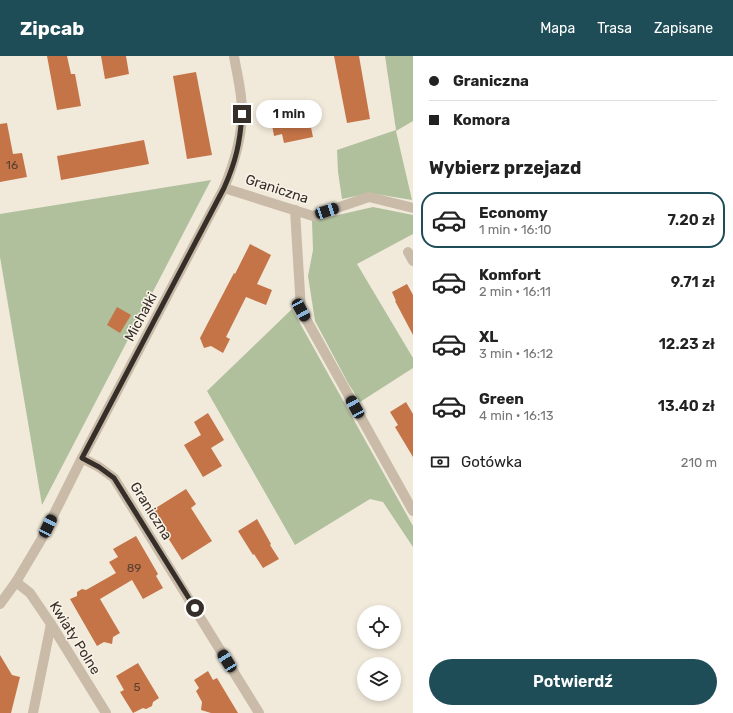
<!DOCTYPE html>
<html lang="pl">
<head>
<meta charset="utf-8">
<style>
	:root { --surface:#fff; --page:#f6f6f6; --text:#222; --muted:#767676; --line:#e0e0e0; --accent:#1e4c57 }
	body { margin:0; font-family:Rubik,sans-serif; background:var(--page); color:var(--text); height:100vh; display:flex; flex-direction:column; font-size:15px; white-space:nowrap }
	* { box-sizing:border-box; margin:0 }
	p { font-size:13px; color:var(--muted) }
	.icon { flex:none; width:22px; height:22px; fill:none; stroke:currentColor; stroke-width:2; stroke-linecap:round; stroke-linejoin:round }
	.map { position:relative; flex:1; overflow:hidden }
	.sheet { display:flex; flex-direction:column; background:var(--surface); width:320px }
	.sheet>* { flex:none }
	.guide { display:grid; align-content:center; height:88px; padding:0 16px; background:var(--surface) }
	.controls { position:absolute; left:357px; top:549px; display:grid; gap:8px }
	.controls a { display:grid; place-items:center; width:44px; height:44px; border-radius:50%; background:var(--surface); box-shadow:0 2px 6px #0003; font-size:20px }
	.end { position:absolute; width:18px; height:18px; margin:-9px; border:5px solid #362e28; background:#fff; box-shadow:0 0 0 2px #fff }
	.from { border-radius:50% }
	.bubble { position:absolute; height:28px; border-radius:14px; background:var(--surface); box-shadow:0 2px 6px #0003; font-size:13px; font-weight:600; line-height:28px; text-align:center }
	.car { position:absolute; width:12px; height:24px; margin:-12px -6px; border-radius:5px; box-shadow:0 0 3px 1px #0007; background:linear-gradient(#222 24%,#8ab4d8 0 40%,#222 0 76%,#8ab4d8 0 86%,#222 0) }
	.guide b { display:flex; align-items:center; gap:14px; height:38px; font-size:15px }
	.guide b+b { border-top:1px solid var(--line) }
	.guide i { width:10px; height:10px; background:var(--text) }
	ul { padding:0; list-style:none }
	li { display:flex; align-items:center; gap:12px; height:56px; margin:0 8px 6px; padding:0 8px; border:2px solid transparent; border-radius:16px }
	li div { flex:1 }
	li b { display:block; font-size:15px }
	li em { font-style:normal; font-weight:600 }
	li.active { border-color:var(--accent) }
	li>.icon { width:36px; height:36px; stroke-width:1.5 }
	h2 { padding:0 16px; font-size:18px; line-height:48px }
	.pay { display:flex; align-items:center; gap:10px; height:44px; padding:0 16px; font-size:15px }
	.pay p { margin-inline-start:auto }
	.button { display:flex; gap:8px; margin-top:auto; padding:8px 16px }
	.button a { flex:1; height:46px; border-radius:24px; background:var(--accent); color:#fff; font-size:16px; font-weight:600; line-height:46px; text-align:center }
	header { display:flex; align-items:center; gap:24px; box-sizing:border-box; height:56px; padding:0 20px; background:var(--accent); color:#fff }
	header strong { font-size:19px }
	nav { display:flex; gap:22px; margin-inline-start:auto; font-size:14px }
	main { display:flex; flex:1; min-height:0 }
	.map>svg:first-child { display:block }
</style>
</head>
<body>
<header>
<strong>Zipcab</strong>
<nav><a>Mapa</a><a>Trasa</a><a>Zapisane</a></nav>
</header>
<main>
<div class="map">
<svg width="413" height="657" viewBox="0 0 413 657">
	<rect width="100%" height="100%" fill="#f1eadb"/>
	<!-- green -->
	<g fill="#b0c09c">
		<polygon points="385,0 413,0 413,65 396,75 412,144 370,137 342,143 338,116 337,94 396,74"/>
		<polygon points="211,124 42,449 0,201 0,158"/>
		<polygon points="373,151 413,159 413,178 357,208 413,302 413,312 360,346 348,327 315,265 308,220 313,194 312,165"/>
		<polygon points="292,253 413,470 413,491 383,446 370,443 295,489 207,335"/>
	</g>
	<!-- building -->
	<g fill="#c47447">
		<polygon points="47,0 67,0 71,18 75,18 81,50 57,54"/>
		<polygon points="101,0 126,0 129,18 105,23"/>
		<polygon points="334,0 359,0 370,63 347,67"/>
		<polygon points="196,16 212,99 187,103 173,20"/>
		<polygon points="308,57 313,81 284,87 282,78 274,80 271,63"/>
		<polygon points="7,67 13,98 22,97 27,121 0,126 0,68"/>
		<polygon points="144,84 149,108 61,124 57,100"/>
		<polygon points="250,188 271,199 257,228 272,234 266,249 246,241 226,281 230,283 223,297 211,290 204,292 200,282 234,217 235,218"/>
		<polygon points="407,228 413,239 413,279 395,245 396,245 392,236"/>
		<polygon points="117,251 131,259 120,277 107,269"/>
		<polygon points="406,346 413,358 413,401 395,371 398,369 390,356"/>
		<polygon points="208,357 224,384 211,392 222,410 203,421 184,389 201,379 194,366"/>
		<polygon points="186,433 196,448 191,452 212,485 182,504 151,455"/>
		<polygon points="257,463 271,488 270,489 279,503 263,512 254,498 253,499 238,475"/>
		<polygon points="136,480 158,518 156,520 163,532 143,543 132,524 100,543 120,577 113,581 112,588 104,586 97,590 70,543 77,540 77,536 82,533 86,534 116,517 109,506 118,501 113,493"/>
		<polygon points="0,599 12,619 20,621 11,657 0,657"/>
		<polygon points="138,607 159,642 153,646 152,650 146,653 143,652 133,657 120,636 124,634 116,620"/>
		<polygon points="208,615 213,624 217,622 238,657 211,657 201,654 202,646 196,635 199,632 194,624"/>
	</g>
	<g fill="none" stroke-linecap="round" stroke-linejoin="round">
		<!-- minor -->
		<g stroke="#c9bba8" stroke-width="10">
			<polyline points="224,132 313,160 369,141 413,152"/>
			<polyline points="295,154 301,254 413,455"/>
			<polyline points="408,196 413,205"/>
			<polyline points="82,402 99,411 114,422 259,657"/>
			<polyline points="16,526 30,537 51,568 106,657"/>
			<path d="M0,548L16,526L41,484L82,402L224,132C234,108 241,85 242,59C243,40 237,19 234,0"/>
			<polyline points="33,657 51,568"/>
		</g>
	</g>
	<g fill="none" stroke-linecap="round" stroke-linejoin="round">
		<!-- route -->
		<path stroke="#362e28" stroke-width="5" d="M195,552L114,422L99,411L82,402L224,132C236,105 240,87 242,58"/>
	</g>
	<g text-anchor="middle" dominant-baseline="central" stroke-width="3" stroke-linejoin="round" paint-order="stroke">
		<!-- number labels -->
		<g font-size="12" fill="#5a4030">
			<text x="12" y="109">16</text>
			<text x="134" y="512">89</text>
			<text x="137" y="631">5</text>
		</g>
		<!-- street labels -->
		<g font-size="14" fill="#362e28" stroke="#f9f3e8">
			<text transform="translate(277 133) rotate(18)">Graniczna</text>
			<text transform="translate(141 261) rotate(-62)">Michałki</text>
			<text transform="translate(151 455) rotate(58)">Graniczna</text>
			<text transform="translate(75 582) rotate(58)">Kwiaty Polne</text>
		</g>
	</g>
</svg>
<div class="controls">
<a><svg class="icon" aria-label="locate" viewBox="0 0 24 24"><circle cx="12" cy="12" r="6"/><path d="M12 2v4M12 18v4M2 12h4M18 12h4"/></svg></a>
<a><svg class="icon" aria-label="layers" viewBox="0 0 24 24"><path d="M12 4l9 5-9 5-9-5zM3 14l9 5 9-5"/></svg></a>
</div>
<i class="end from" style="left:195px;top:552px"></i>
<i class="end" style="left:242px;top:58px"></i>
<div class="bubble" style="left:256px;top:44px;width:66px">1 min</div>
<i class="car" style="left:327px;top:155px;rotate:72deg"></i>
<i class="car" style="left:301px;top:254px;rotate:151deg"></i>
<i class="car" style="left:355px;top:351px;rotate:331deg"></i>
<i class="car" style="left:48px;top:470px;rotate:26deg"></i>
<i class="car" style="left:227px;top:605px;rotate:328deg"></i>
</div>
<section class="sheet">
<div class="guide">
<b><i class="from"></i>Graniczna</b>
<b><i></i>Komora</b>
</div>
<h2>Wybierz przejazd</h2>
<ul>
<li class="active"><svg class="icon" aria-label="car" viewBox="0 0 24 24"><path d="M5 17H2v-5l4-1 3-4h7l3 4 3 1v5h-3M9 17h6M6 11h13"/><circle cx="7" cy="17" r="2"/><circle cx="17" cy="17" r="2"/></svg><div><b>Economy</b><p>1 min · 16:10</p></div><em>7.20 zł</em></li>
<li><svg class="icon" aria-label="car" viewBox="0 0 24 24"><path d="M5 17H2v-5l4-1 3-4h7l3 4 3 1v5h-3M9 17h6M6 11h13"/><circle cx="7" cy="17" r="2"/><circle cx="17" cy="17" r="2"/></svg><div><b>Komfort</b><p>2 min · 16:11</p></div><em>9.71 zł</em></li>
<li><svg class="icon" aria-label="car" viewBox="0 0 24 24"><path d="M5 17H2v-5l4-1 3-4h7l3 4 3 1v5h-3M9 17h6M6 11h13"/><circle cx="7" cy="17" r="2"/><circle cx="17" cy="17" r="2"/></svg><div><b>XL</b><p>3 min · 16:12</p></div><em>12.23 zł</em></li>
<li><svg class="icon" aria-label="car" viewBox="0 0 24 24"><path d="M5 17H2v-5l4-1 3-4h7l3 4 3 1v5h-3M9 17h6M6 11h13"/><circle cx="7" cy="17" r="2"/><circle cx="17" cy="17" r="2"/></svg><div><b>Green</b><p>4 min · 16:13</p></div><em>13.40 zł</em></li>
</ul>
<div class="pay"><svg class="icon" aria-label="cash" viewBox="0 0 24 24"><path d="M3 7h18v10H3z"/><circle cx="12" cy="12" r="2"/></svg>Gotówka<p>210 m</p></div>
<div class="button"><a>Potwierdź</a></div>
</section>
</main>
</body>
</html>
